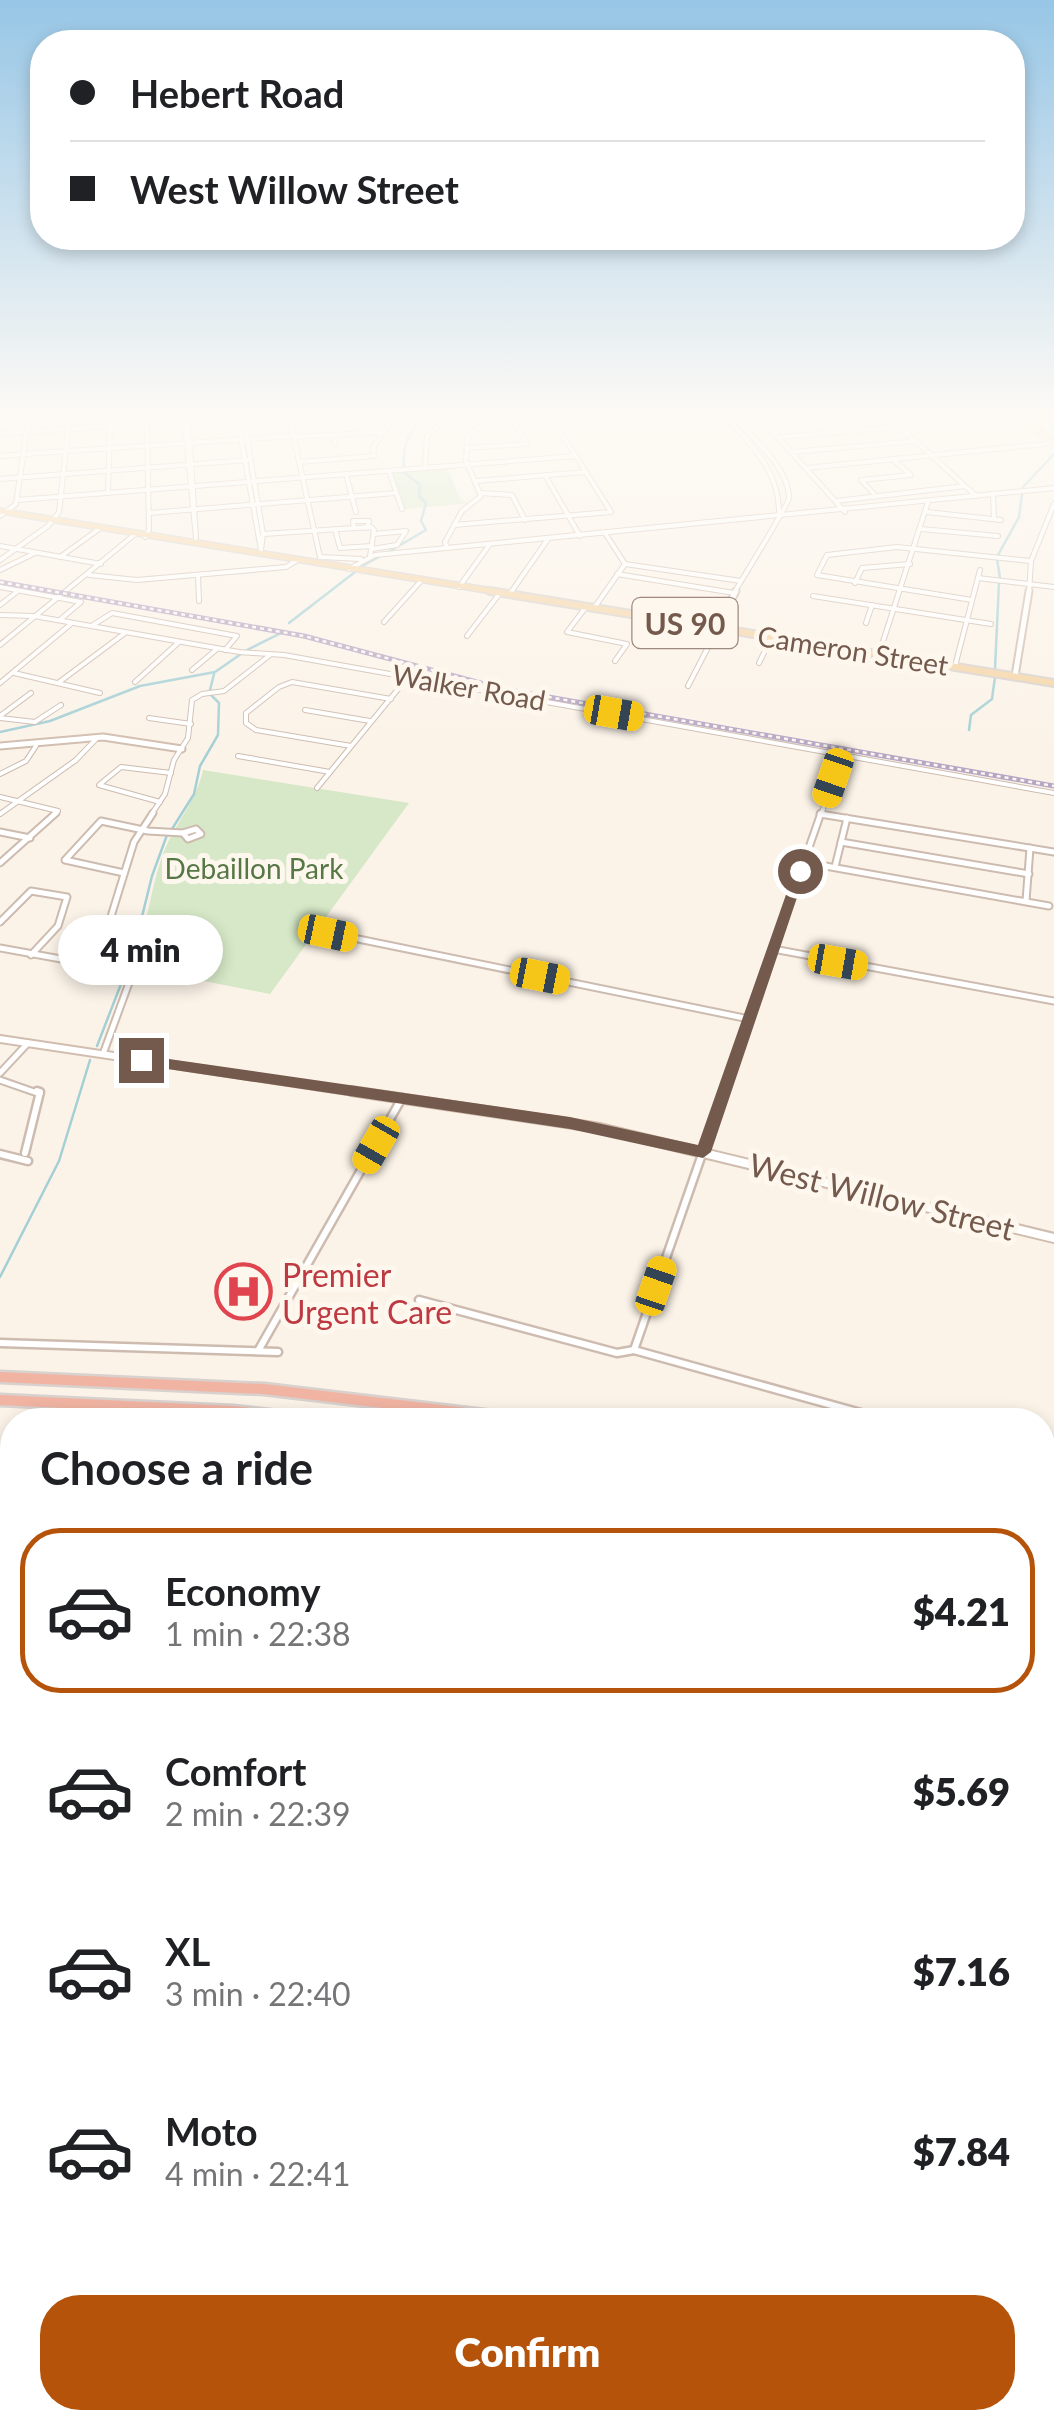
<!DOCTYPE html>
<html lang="en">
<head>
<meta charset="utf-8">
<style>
	:root { --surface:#fff; --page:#f2f2f2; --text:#202124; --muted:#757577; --line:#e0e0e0; --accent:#b45309 }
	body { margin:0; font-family:Lato,sans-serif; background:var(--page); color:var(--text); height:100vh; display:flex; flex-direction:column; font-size:38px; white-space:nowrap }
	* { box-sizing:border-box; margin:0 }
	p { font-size:32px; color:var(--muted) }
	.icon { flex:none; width:55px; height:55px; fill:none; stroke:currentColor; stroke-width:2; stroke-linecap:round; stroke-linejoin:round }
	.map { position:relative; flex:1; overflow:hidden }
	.sheet { position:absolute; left:0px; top:1408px; width:1055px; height:1022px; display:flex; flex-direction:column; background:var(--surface); border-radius:40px 40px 0 0; box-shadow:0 5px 15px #0003 }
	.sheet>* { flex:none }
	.hud { position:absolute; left:30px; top:30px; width:995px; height:220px; border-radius:40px; box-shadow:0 5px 15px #0003; display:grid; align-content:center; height:220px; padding:0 40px; background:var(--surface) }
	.end { position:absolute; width:45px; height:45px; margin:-22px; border:12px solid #745a4d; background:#fff; box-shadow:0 0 0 5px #fff }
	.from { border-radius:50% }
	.bubble { position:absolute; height:70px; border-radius:35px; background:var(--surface); box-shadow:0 5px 15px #0003; font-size:32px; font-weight:800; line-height:70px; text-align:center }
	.car { position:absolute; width:30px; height:60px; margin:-30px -15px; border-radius:12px; box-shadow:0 0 8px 2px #0007; background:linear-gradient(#f5c518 24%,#345 0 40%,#f5c518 0 76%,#345 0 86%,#f5c518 0) }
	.hud b { display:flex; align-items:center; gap:35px; height:95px; font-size:38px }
	.hud b+b { border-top:2px solid var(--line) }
	.hud i { width:25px; height:25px; background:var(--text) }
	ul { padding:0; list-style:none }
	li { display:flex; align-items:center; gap:30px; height:165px; margin:0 20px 15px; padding:0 20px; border:5px solid transparent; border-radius:40px }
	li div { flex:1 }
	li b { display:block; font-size:38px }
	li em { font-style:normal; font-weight:800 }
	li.selected { border-color:var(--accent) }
	li>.icon { width:90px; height:90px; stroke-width:1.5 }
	h2 { padding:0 40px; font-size:45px; line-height:120px }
	.primary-button { display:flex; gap:20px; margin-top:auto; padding:20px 40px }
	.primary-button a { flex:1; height:115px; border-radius:40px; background:var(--accent); color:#fff; font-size:40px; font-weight:800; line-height:115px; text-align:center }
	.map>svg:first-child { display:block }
</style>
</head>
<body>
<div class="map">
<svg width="1054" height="2429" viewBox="0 0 1054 2429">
	<rect width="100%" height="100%" fill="#fbf3e8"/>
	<!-- green -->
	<g fill="#d6e8c7">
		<polygon points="447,467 461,501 471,503 405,509 392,472"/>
		<path d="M203,770L409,803L270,994L132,967C147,930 150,889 163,854C175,823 196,802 203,770Z"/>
	</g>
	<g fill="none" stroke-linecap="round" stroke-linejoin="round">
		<!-- stream -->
		<g stroke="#a4cfd5" stroke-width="2.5">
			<polyline points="1044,415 1054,428"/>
			<polyline points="1023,487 1054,454"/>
			<path d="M390,551L426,530L421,521L426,503L419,496L420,485L404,472C402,446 407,431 428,415"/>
			<polyline points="998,555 1019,517 1022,495"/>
			<polyline points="997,559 1000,578"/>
			<polyline points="360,567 379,557"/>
			<polyline points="289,623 355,572"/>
			<polyline points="247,650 281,633"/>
			<polyline points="995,669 999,582"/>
			<polyline points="210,690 214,674"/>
			<polyline points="969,730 971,715 992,699 995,677"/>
			<polyline points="0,732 50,721 140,686 215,672 241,654"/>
			<polyline points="172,829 194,794 200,766 218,735 219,703 211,695"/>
			<polyline points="97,1046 133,953 152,876 167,835"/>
			<polyline points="0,1277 59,1161 90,1060"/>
		</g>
		<defs>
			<g id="street-far4">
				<polyline points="184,415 196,538 188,415"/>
				<polyline points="243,415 263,534 261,550 241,438 243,416"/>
				<polyline points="451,415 485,421"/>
				<polyline points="758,415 845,512"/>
				<polyline points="848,415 860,428"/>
				<polyline points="887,415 976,496"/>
				<polyline points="0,418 59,415"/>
				<polyline points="764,420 807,415"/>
				<polyline points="185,421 243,416"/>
				<polyline points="0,434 125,425"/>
				<polyline points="332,434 335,443"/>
				<polyline points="293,437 384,432"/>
				<polyline points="780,437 900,427"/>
				<polyline points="466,448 527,444 511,417"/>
				<polyline points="67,451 293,436"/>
				<polyline points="793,452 916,441"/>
				<polyline points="299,462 374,456 373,448 388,425 384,415"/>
				<polyline points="425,468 427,436 451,415"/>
				<polyline points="806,468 1054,443"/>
				<polyline points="389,471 402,509"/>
				<polyline points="346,474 356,512"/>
				<polyline points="545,475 580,536"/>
				<polyline points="0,479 248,460"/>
				<polyline points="475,481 586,472"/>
				<polyline points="108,493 110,426"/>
				<polyline points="481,493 512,495 525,520"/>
				<polyline points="993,494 994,519"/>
				<polyline points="876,496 861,480 911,475 892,459"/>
				<polyline points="17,500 576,456"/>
				<polyline points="836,501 965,486"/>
				<polyline points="927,512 1001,520"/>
				<polyline points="149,513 396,493"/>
				<polyline points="0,516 16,504 29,415"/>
				<polyline points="454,525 611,512 550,415"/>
				<polyline points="354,528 353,521 369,521 367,528"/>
				<polyline points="335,529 340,548 372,546"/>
				<polyline points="921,529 998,536"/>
				<polyline points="263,534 371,527 374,530 370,556"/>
				<polyline points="145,537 149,530 147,429"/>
				<polyline points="0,546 101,564"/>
				<polyline points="447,548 445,542 462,511 481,496 466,461 468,436 489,420 530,415"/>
				<polyline points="372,549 397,545 406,531 374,534"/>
				<polyline points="60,557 99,529"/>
				<polyline points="320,557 291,425 373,415"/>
				<polyline points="320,557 361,559"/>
				<polyline points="625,564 741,581"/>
				<polyline points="0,570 35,553"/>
				<polyline points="617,574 734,593"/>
				<polyline points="89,575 137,580 286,567 296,561"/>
				<polyline points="198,575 199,601"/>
				<polyline points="978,578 1054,587"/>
				<polyline points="855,583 862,568 910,564"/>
				<polyline points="0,587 81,602 61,619"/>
				<polyline points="459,587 490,544"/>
				<polyline points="509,595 548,539"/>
				<polyline points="813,596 991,624"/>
				<polyline points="972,600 817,575 827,555 897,547 1031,561"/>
				<polyline points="0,605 18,591"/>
				<polyline points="586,607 567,632 627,644 615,661"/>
				<polyline points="594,608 625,564 605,533"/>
				<polyline points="0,615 34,616 239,652 284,655 1054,793"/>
				<polyline points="384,622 421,581"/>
				<polyline points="866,623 872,605"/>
				<polyline points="93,625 112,613 237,636 225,650"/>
				<polyline points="467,636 500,593"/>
				<polyline points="0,645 134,535"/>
				<polyline points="879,654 928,502"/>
				<polyline points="759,663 772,636"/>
				<polyline points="955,666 980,570"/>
				<polyline points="192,670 217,649"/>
				<polyline points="14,673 100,693"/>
				<polyline points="135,682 179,642"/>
				<polyline points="0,683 72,623"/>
				<polyline points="58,683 125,633"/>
				<polyline points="688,686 718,628"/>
				<polyline points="305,710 370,721"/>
				<polyline points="0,716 31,693"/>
				<polyline points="0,718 35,722 61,705"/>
				<polyline points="149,718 191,724"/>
				<polyline points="351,746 256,730 246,723 246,713 279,687 292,682 391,699"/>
				<polyline points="238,756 330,772"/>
				<polyline points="0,774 26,761 36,746"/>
				<polyline points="317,788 408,677"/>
				<polyline points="0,797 58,811 53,815"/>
				<polyline points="160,802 99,785 121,767 171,773"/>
				<polyline points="0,814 76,760 98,737"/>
				<polyline points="820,814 828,815"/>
				<polyline points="151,815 165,794 174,760 188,738 192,700 202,694 224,691 270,655"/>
				<polyline points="821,815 842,754"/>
			</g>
			<g id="street-far3">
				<polyline points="820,814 1054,852"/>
				<polygon points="196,829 201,834 188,839 183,833"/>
				<polyline points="0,832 30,838"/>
				<polyline points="841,842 1029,874"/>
				<polyline points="803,862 1049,906"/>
				<polyline points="0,863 56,813"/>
				<polyline points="835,867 847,818"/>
				<polyline points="124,873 65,860 101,821 148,831 183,833"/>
				<polyline points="1026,901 1030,848"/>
				<polyline points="0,922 31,891 67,897 58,926 31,955"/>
				<polyline points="329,933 749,1019"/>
				<polyline points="0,948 133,972"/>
				<polyline points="773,949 1054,1001"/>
				<polyline points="96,965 134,842 153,813"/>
				<polyline points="103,1054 133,972 145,960"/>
				<polyline points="0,1073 28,1043"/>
				<polyline points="0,1080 40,1094"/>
				<polyline points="723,1094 821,813"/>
			</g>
			<g id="street-far2">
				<polyline points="25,1153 40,1092 37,1091"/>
				<polyline points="0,1154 28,1161"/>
				<polyline points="419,1300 617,1353 634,1350"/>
				<polyline points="0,1343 278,1352"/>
				<polyline points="634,1350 724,1091"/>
				<polyline points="634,1350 886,1420"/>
				<polyline points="258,1351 402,1098"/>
			</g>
			<polyline id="street-far1" points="1042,1463 1054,1466"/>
			<g id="street">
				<polyline points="0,2037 12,2013"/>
				<polyline points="0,2291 12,2264"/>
				<polyline points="352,2429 356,2418"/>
				<polyline points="908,2429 909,2418"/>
			</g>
			<g id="secondary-far3">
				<path d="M724,415C752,446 781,472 779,517"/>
				<path d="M732,415C751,437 789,467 789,498C789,504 742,579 734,593"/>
				<polyline points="0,456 67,451"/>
				<polyline points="0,560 48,526 59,512 70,415"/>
				<polyline points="349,569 375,555 1054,488"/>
				<polyline points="1029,593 1031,561 1054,504"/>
			</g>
			<g id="secondary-far2">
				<polyline points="716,628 736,591"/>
				<polyline points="1015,676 1029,591"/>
				<polyline points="0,746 103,737 182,749"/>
			</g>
			<polyline id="secondary-far1" points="0,1039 368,1094"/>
			<polyline id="secondary" points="351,1091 600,1128 1054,1238"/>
			<g id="primary-far1">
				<polyline points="1019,415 1054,443"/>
				<polyline points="0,511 505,593"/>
			</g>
			<polyline id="primary" points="490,591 1054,683"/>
			<g id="highway-far1">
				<polyline points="0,1377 264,1389 527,1420"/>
				<polyline points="0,1400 233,1411 314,1420"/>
			</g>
			<g id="highway">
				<polyline points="1042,1529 1054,1532"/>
				<polyline points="1042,1557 1054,1560"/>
			</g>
		</defs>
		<!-- street-far4 casing -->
		<use href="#street-far4" stroke="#cdbbaf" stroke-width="6"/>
		<!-- street-far3 casing -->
		<use href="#street-far3" stroke="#cdbbaf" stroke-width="9"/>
		<!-- street-far2 casing -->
		<use href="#street-far2" stroke="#cdbbaf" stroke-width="11"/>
		<!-- street-far1 casing -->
		<use href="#street-far1" stroke="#cdbbaf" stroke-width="12"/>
		<!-- street casing -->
		<use href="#street" stroke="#cdbbaf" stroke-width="15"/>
		<!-- secondary-far3 casing -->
		<use href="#secondary-far3" stroke="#d1bdaf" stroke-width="6"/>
		<!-- secondary-far2 casing -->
		<use href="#secondary-far2" stroke="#d1bdaf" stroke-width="9"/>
		<!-- secondary-far1 casing -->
		<use href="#secondary-far1" stroke="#d1bdaf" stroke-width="10"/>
		<!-- secondary casing -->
		<use href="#secondary" stroke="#d1bdaf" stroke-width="12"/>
		<!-- primary-far1 casing -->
		<use href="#primary-far1" stroke="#d8d1cd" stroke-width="8"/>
		<!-- primary casing -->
		<use href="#primary" stroke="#d8d1cd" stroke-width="10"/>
		<!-- highway-far1 casing -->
		<use href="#highway-far1" stroke="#d8d1cd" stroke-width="15"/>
		<!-- highway casing -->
		<use href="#highway" stroke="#d8d1cd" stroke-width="18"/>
		<!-- street-far4 -->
		<use href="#street-far4" stroke="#fff" stroke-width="4"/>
		<!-- street-far3 -->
		<use href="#street-far3" stroke="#fff" stroke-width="5"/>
		<!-- street-far2 -->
		<use href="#street-far2" stroke="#fff" stroke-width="6"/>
		<!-- street-far1 -->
		<use href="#street-far1" stroke="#fff" stroke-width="8"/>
		<!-- street -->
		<use href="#street" stroke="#fff" stroke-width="10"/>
		<!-- secondary-far3 -->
		<use href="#secondary-far3" stroke="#fff" stroke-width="4"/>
		<!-- secondary-far2 -->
		<use href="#secondary-far2" stroke="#fff" stroke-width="5"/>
		<!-- secondary-far1 -->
		<use href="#secondary-far1" stroke="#fff" stroke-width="6"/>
		<!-- secondary -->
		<use href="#secondary" stroke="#fff" stroke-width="8"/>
		<!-- primary-far1 -->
		<use href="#primary-far1" stroke="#f5d4a5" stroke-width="5"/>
		<!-- primary -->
		<use href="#primary" stroke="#f5d4a5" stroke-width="6"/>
		<!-- highway-far1 -->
		<use href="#highway-far1" stroke="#f1b4a3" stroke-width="10"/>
		<!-- highway -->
		<use href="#highway" stroke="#f1b4a3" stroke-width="12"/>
		<defs>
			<polyline id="rail" points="0,582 304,636 503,689 1054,786"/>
		</defs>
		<!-- rail casing -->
		<use href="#rail" stroke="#b6a6c5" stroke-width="5"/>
		<!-- rail -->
		<use href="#rail" stroke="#fef7ee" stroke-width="2.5" stroke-dasharray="4" stroke-linecap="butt"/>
	</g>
	<!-- sky -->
	<linearGradient id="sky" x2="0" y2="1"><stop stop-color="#97c6e6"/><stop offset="0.55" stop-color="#fdfaf5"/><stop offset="1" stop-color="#fdfaf5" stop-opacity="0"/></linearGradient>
	<rect width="1054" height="755" fill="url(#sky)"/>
	<!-- route -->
	<polygon fill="#745a4d" points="795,869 806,871 711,1152 703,1158 570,1129 141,1065 134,1060 141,1055 570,1117 698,1145"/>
	<!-- icons -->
	<defs>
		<symbol id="hospital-ring" viewBox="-11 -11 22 22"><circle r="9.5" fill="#fef7ee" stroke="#e0444e" stroke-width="1.5"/><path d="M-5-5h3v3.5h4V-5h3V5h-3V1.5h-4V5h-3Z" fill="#e0444e"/></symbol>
	</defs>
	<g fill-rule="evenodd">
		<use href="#hospital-ring" x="212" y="1260" width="63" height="63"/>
	</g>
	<g text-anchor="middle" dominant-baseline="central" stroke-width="10" stroke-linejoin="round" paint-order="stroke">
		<!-- far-street labels -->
		<g font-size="28" fill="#745a4d" stroke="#fef7ee">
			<text transform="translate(853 650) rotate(9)">Cameron Street</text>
			<text transform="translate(469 687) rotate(10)">Walker Road</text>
		</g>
		<!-- far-park labels -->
		<g font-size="28" fill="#577846" stroke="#fef7ee">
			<text x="254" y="868">Debaillon Park</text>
		</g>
		<!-- shield labels -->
		<rect fill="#fef7ee" stroke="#9d897d" stroke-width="2.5" x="632.5" y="598" width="105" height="50" rx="8"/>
		<g font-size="30" font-weight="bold" fill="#745a4d">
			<text x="685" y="623">US 90</text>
		</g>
		<!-- street labels -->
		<g font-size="32" fill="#745a4d" stroke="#fef7ee">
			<text transform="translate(882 1196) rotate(14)">West Willow Street</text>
		</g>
		<!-- health labels -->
		<g font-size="32" fill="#be3a42" stroke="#fef7ee" text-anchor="start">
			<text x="282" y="1274">Premier<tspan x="282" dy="37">Urgent Care</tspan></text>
		</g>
	</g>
</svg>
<i class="end from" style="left:800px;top:871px"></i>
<i class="end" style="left:141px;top:1060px"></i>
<div class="bubble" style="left:58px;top:915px;width:165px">4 min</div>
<i class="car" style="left:614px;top:713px;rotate:100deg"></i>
<i class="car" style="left:833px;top:778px;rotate:199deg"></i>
<i class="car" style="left:328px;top:933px;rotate:102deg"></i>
<i class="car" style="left:838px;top:962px;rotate:100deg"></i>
<i class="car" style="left:540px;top:976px;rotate:101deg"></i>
<i class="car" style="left:376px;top:1145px;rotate:210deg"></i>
<i class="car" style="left:656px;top:1286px;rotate:19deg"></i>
<div class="hud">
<b><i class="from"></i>Hebert Road</b>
<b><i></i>West Willow Street</b>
</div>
<section class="sheet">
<h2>Choose a ride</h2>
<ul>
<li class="selected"><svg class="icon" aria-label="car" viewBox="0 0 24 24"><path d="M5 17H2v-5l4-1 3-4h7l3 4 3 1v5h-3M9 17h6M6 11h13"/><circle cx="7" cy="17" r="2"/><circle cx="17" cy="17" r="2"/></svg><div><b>Economy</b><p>1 min · 22:38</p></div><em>$4.21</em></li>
<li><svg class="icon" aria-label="car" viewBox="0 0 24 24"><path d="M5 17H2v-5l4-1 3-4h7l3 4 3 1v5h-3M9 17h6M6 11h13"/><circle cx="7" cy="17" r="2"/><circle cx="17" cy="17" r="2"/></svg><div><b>Comfort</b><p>2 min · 22:39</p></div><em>$5.69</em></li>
<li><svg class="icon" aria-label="car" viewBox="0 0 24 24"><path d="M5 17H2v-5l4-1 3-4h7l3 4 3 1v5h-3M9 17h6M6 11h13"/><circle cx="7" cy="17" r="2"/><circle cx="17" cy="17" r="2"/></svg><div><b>XL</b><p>3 min · 22:40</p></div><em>$7.16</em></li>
<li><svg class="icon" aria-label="car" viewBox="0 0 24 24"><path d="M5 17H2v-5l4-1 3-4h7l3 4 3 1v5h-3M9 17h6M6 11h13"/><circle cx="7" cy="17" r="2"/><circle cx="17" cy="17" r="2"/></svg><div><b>Moto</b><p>4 min · 22:41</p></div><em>$7.84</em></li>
</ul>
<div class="primary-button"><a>Confirm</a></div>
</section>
</div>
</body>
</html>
